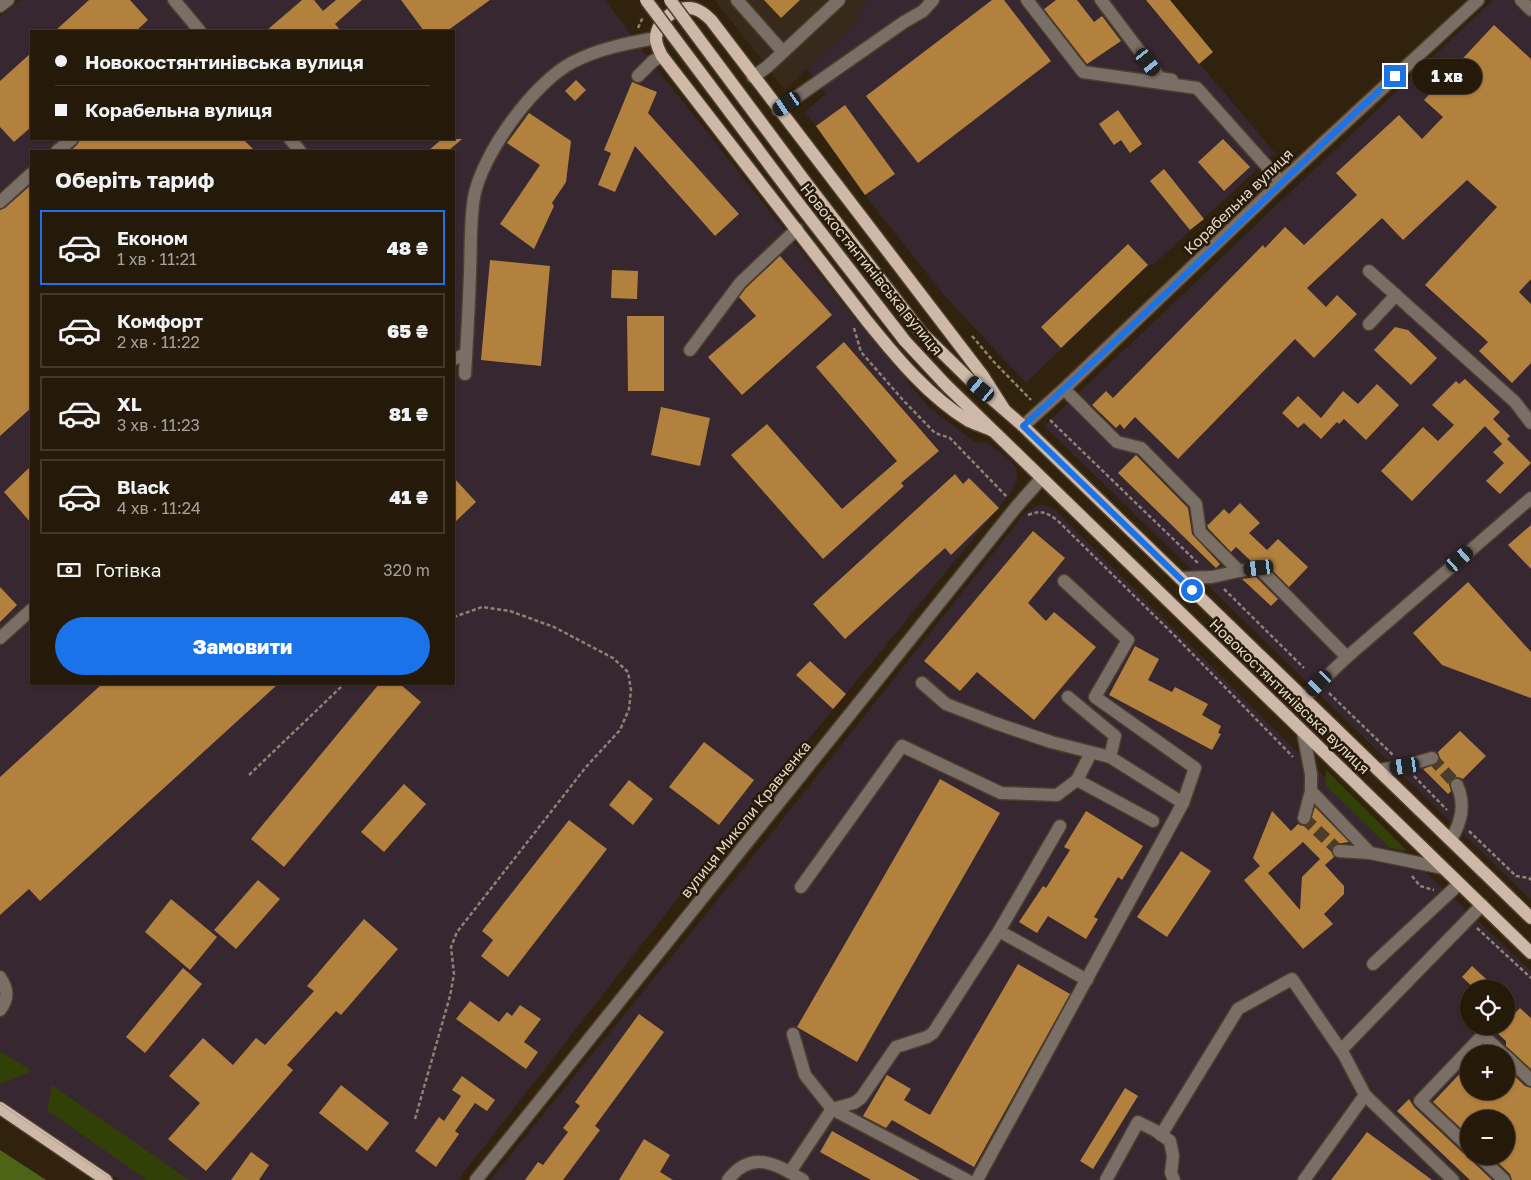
<!DOCTYPE html>
<html lang="uk">
<head>
<meta charset="utf-8">
<style>
	:root { --surface:#251a0a; --page:#2d2313; --text:#f1f3f6; --muted:#a3a19c; --line:#42382b; --accent:#1a73e8 }
	body { margin:0; font-family:"Golos Text",sans-serif; background:var(--page); color:var(--text); height:100vh; display:flex; flex-direction:column; font-size:19px; white-space:nowrap }
	* { box-sizing:border-box; margin:0 }
	p { font-size:16px; color:var(--muted) }
	.icon { flex:none; width:28px; height:28px; fill:none; stroke:currentColor; stroke-width:2; stroke-linecap:round; stroke-linejoin:round }
	.map { position:relative; flex:1; overflow:hidden }
	.details { position:absolute; left:30px; top:150px; width:425px; height:535px; display:flex; flex-direction:column; background:var(--surface); border-radius:0px; box-shadow:0 1px 4px #0004,0 0 0 1px var(--line) }
	.details>* { flex:none }
	.hud { position:absolute; left:30px; top:30px; width:425px; height:110px; border-radius:0px; box-shadow:0 1px 4px #0004,0 0 0 1px var(--line); display:grid; align-content:center; height:110px; padding:0 25px; background:var(--surface) }
	.controls { position:absolute; left:1460px; top:980px; display:grid; gap:10px }
	.controls a { display:grid; place-items:center; width:55px; height:55px; border-radius:50%; background:var(--surface); box-shadow:0 1px 4px #0004,0 0 0 1px var(--line); font-size:25px }
	.end { position:absolute; width:22px; height:22px; margin:-11px; border:6px solid #1a73e8; background:#fff; box-shadow:0 0 0 2px #fff }
	.from { border-radius:50% }
	.bubble { position:absolute; height:35px; border-radius:18px; background:var(--surface); box-shadow:0 1px 4px #0004,0 0 0 1px var(--line); font-size:16px; font-weight:800; line-height:35px; text-align:center }
	.car { position:absolute; width:15px; height:30px; margin:-15px -8px; border-radius:6px; box-shadow:0 0 4px 1px #0007; background:linear-gradient(#222 24%,#8ab4d8 0 40%,#222 0 76%,#8ab4d8 0 86%,#222 0) }
	.hud b { display:flex; align-items:center; gap:18px; height:48px; font-size:19px }
	.hud b+b { border-top:1px solid var(--line) }
	.hud i { width:12px; height:12px; background:var(--text) }
	ul { padding:0; list-style:none }
	li { display:flex; align-items:center; gap:15px; height:75px; margin:0 10px 8px; padding:0 15px; border:2px solid var(--line); border-radius:0px }
	li div { flex:1 }
	li b { display:block; font-size:19px }
	li em { font-style:normal; font-weight:800 }
	li.active { border-color:var(--accent) }
	li>.icon { width:45px; height:45px; stroke-width:1.5 }
	h2 { padding:0 25px; font-size:22px; line-height:60px }
	.pay { display:flex; align-items:center; gap:12px; height:55px; padding:0 25px; font-size:19px }
	.pay p { margin-inline-start:auto }
	.button { display:flex; gap:10px; margin-top:auto; padding:10px 25px }
	.button a { flex:1; height:58px; border-radius:30px; background:var(--accent); color:#fff; font-size:20px; font-weight:800; line-height:58px; text-align:center }
	.map>svg:first-child { display:block }
</style>
</head>
<body>
<div class="map">
<svg width="1531" height="1180" viewBox="0 0 1531 1180">
	<rect width="100%" height="100%" fill="#31220e"/>
	<!-- commercial -->
	<polygon fill="#372a1c" points="715,0 869,0 864,4 857,21 785,90"/>
	<!-- industrial -->
	<g fill="#372731" fill-rule="evenodd">
		<path d="M21,0H606L631,36L856,320L929,407L975,442L987,443L1008,458L1016,467L1017,478L1012,491L846,694L689,884L458,1180H120L0,1099V16ZM31,31H454V139H31ZM31,151H454V684H31Z"/>
		<polygon points="869,0 1146,0 1275,153 1154,264 1148,265 1026,383 943,294 865,195 816,126 804,112 826,94 807,69 857,21 864,4"/>
		<polygon points="1493,0 1531,0 1531,900 1044,426"/>
		<path d="M1039,505H1046L1056,511L1279,734L1531,971V1180H490L770,835L1025,513ZM1469,989H1506V1026H1469ZM1469,1054H1506V1091H1469ZM1469,1119H1506V1156H1469Z"/>
	</g>
	<!-- green -->
	<g fill="#304006">
		<polygon points="1326,770 1407,851 1390,848 1325,785"/>
		<polygon points="0,1051 32,1071 0,1084"/>
		<polygon points="52,1085 189,1180 147,1180 47,1110"/>
	</g>
	<!-- forest -->
	<polygon fill="#4d6315" points="0,1150 46,1180 0,1180"/>
	<!-- building -->
	<g fill="#b3813e" fill-rule="evenodd">
		<polygon points="89,0 130,0 148,20 136,31 55,31"/>
		<polygon points="302,0 314,0 323,11 336,0 362,0 335,24 341,31 266,31"/>
		<polygon points="401,0 490,0 447,31 424,31"/>
		<polygon points="764,0 800,0 781,18"/>
		<polygon points="992,0 1004,0 1051,61 918,163 866,96"/>
		<polygon points="1056,0 1077,0 1094,22 1102,16 1121,41 1087,64 1044,9"/>
		<polygon points="1146,0 1170,0 1213,52 1199,64"/>
		<polygon points="1494,25 1531,59 1531,279 1519,292 1531,304 1531,363 1512,383 1479,351 1488,342 1425,285 1497,207 1467,180 1403,240 1382,218 1307,288 1326,307 1337,295 1357,314 1314,358 1295,339 1178,459 1135,417 1124,429 1120,424 1116,428 1092,405 1106,391 1113,398 1263,245 1265,248 1285,227 1304,245 1357,195 1336,173 1399,115 1422,139 1443,117 1424,100"/>
		<polygon points="31,53 31,127 14,142 0,127 0,81"/>
		<polygon points="576,80 586,90 575,101 565,91"/>
		<polygon points="632,82 657,92 648,113 739,214 715,236 635,146 615,192 598,185 611,153 604,150"/>
		<polygon points="845,105 895,174 865,195 816,126"/>
		<polygon points="1118,110 1142,144 1130,153 1121,140 1114,145 1099,124"/>
		<polygon points="529,113 571,141 566,182 552,203 554,206 534,249 500,224 540,165 507,143"/>
		<polygon points="80,139 243,139 255,151 70,151 77,145"/>
		<polygon points="442,139 462,139 448,151 428,151"/>
		<polygon points="1223,139 1250,167 1224,191 1198,162"/>
		<polygon points="1164,169 1204,219 1190,230 1150,181"/>
		<polygon points="31,185 31,408 0,436 0,210 5,208"/>
		<polygon points="1128,244 1148,265 1061,348 1041,327"/>
		<polygon points="780,256 832,315 742,395 708,357 756,316 739,297 746,288"/>
		<polygon points="490,260 550,266 541,366 481,360"/>
		<polygon points="612,270 638,271 637,299 611,298"/>
		<polygon points="627,316 664,316 664,391 628,391"/>
		<polygon points="1395,327 1408,330 1437,358 1411,385 1374,350"/>
		<polygon points="844,342 939,451 901,483 904,486 823,559 731,455 767,424 842,509 897,461 816,367"/>
		<polygon points="1465,379 1500,412 1493,419 1510,436 1507,439 1531,463 1500,494 1486,481 1504,463 1493,452 1502,444 1485,426 1412,501 1381,471 1423,427 1438,441 1454,425 1432,405 1456,381 1459,384"/>
		<polygon points="1377,384 1399,405 1366,440 1344,419 1339,424 1337,422 1321,439 1304,423 1298,428 1282,413 1298,396 1321,418 1343,391 1358,404"/>
		<polygon points="661,407 710,418 700,466 651,455"/>
		<polygon points="1136,455 1188,508 1192,534 1220,564 1216,568 1118,473"/>
		<polygon points="31,466 31,523 4,492"/>
		<polygon points="955,474 963,484 969,478 999,508 951,555 945,548 845,639 813,604"/>
		<polygon points="454,478 476,502 454,523"/>
		<polygon points="1240,503 1260,523 1249,533 1267,550 1278,539 1308,567 1289,587 1264,562 1258,560 1251,561 1236,547 1231,552 1208,528 1207,524 1208,525 1224,509 1229,514"/>
		<polygon points="1531,525 1531,569 1508,545"/>
		<polygon points="1033,531 1065,558 1028,603 1046,621 1054,612 1096,647 1034,720 977,672 960,691 924,661"/>
		<polygon points="1256,577 1278,599 1271,606 1242,579"/>
		<polygon points="1468,582 1531,652 1531,698 1442,665 1413,633"/>
		<polygon points="0,587 17,605 0,622"/>
		<polygon points="1135,646 1159,659 1148,680 1172,692 1175,687 1208,704 1202,715 1221,726 1218,733 1221,734 1212,750 1109,695"/>
		<polygon points="810,661 846,694 833,709 796,675"/>
		<polygon points="102,684 278,684 40,901 29,889 0,915 0,777"/>
		<polygon points="379,684 400,684 421,702 284,867 251,839"/>
		<polygon points="1460,731 1486,756 1463,779 1458,777 1451,779 1449,784 1451,791 1448,794 1423,769 1438,763 1440,759 1438,752"/>
		<polygon points="704,742 754,780 719,825 669,787"/>
		<polygon points="940,779 1000,813 857,1062 797,1027"/>
		<polygon points="629,780 653,799 633,825 609,805"/>
		<polygon points="404,784 426,804 384,852 361,832"/>
		<path d="M1315,807L1349,842L1336,844L1333,846L1331,851L1334,857L1325,865L1344,886V894L1324,914L1333,924L1303,949L1244,880L1260,866L1253,858L1272,811L1291,831L1298,824L1302,826L1309,824ZM1303,842L1320,859L1302,877L1300,910L1268,873Z"/>
		<polygon points="1086,811 1143,846 1122,880 1118,877 1094,917 1098,919 1086,939 1048,916 1037,933 1019,922 1043,886 1046,888 1070,850 1064,847"/>
		<polygon points="569,820 607,849 508,977 481,956 493,940 482,931"/>
		<polygon points="1181,851 1211,871 1167,937 1137,917"/>
		<polygon points="258,880 280,899 236,949 214,930"/>
		<polygon points="171,899 217,937 190,970 145,932"/>
		<polygon points="364,919 398,949 341,1015 336,1011 287,1065 293,1070 206,1171 168,1139 200,1103 169,1076 203,1038 233,1065 256,1038 265,1045 314,991 307,986"/>
		<polygon points="1018,964 1070,994 974,1167 892,1120 886,1128 863,1116 887,1075 911,1089 904,1100 930,1115"/>
		<polygon points="1472,966 1497,989 1475,989 1462,977"/>
		<polygon points="183,968 202,984 145,1053 126,1037"/>
		<polygon points="470,1001 499,1022 507,1012 512,1016 520,1005 541,1019 524,1042 538,1052 526,1069 456,1019"/>
		<polygon points="1520,1008 1531,1018 1531,1069 1506,1046 1506,1041 1496,1032 1502,1026 1506,1026 1506,1022"/>
		<polygon points="639,1014 664,1032 595,1126 600,1130 563,1180 525,1180 538,1162 543,1165 568,1132 563,1128 580,1106 575,1102"/>
		<polygon points="1469,1064 1469,1091 1506,1091 1506,1068 1525,1086 1531,1088 1531,1180 1512,1180 1510,1174 1491,1156 1506,1156 1506,1119 1469,1119 1469,1136 1433,1102"/>
		<polygon points="462,1076 495,1100 487,1111 475,1103 455,1131 459,1134 436,1167 415,1151 439,1117 444,1121 461,1096 452,1090"/>
		<polygon points="341,1085 389,1123 367,1151 319,1113"/>
		<polygon points="1125,1088 1138,1096 1093,1169 1080,1161"/>
		<polygon points="1409,1099 1414,1107 1463,1153 1471,1156 1473,1162 1492,1180 1470,1180 1397,1111"/>
		<polygon points="832,1131 920,1180 871,1180 820,1152"/>
		<polygon points="1367,1132 1432,1180 1331,1180"/>
		<polygon points="644,1139 670,1155 660,1172 673,1180 619,1180"/>
		<polygon points="251,1152 269,1165 259,1180 231,1180"/>
	</g>
	<g fill="none" stroke-linecap="round" stroke-linejoin="round">
		<!-- minor-tunnel -->
		<g stroke="#4b3d2a" stroke-width="12" stroke-dasharray="12 6" stroke-linecap="butt">
			<polyline points="1432,758 1457,785"/>
			<polyline points="1304,818 1339,851"/>
		</g>
		<defs>
			<g id="minor">
				<polyline points="174,0 200,31"/>
				<polyline points="737,0 783,52"/>
				<polyline points="1027,0 1083,72 1197,88 1281,182"/>
				<polyline points="1101,0 1160,78 1172,80"/>
				<polyline points="1521,0 1531,10"/>
				<polyline points="0,6 8,0"/>
				<polyline points="638,76 653,61 662,56"/>
				<polyline points="753,77 767,67 839,0"/>
				<polyline points="778,110 904,22 923,11 933,0"/>
				<polyline points="290,139 300,151"/>
				<polyline points="57,151 72,139"/>
				<polyline points="0,202 31,174"/>
				<polyline points="1369,271 1515,402 1531,423"/>
				<polyline points="1369,324 1396,295"/>
				<polyline points="690,350 740,283 797,229"/>
				<polyline points="454,359 466,354"/>
				<path d="M465,374C467,340 469,306 470,272C471,247 470,222 474,197C482,154 534,82 573,62C598,49 628,43 656,38"/>
				<polyline points="1064,389 1117,442 1141,448 1196,504 1200,532 1239,571 1259,568 1347,657"/>
				<polyline points="1023,426 1064,389 1281,182 1478,0"/>
				<polyline points="1180,578 1212,577 1239,571"/>
				<polyline points="0,638 31,610"/>
				<polyline points="922,683 946,704 995,723 1051,742 1110,757 1183,803"/>
				<polyline points="1068,697 1115,736 1110,757"/>
				<polyline points="1304,698 1347,657 1531,498"/>
				<polyline points="1303,732 1311,774 1311,791 1304,818"/>
				<polyline points="1378,770 1405,766 1432,758"/>
				<polyline points="1077,780 1153,821"/>
				<polyline points="1311,791 1370,853 1443,868"/>
				<path d="M1451,840C1461,822 1466,805 1457,785"/>
				<polyline points="1339,851 1370,853"/>
				<polyline points="801,887 902,746 1001,793 1057,795 1077,780 1091,753"/>
				<polyline points="999,931 1087,980"/>
				<polyline points="1373,964 1459,884"/>
				<path d="M0,977C8,989 9,998 0,1010"/>
				<polyline points="793,1034 805,1075 832,1109 967,1180"/>
				<polyline points="1341,1050 1482,905"/>
				<polyline points="1506,1056 1531,1080"/>
				<polyline points="1161,1135 1238,1009 1292,979 1344,1055 1365,1095"/>
				<polyline points="1469,1147 1420,1101 1483,1035 1503,1054"/>
				<polyline points="1479,1156 1504,1180"/>
				<polyline points="790,1172 832,1109 854,1103 861,1098 896,1047 927,1037 933,1033 999,931 1060,826"/>
				<polyline points="476,1180 1017,506 1041,479"/>
				<path d="M728,1180C751,1149 777,1164 803,1180"/>
				<polyline points="977,1180 1183,803 1195,768 1095,697 1128,640 1064,581"/>
				<polyline points="1106,1180 1138,1122 1156,1131 1170,1141 1173,1156 1171,1173 1174,1180"/>
				<polyline points="1304,1180 1365,1095 1453,1180"/>
			</g>
			<g id="major">
				<polyline points="810,188 921,332 970,380 1023,426 1531,918"/>
				<polyline points="795,199 905,341 946,385 1531,953"/>
				<path d="M991,430C984,427 976,424 969,421C929,397 896,357 867,321L662,56C659,50 656,45 656,38C657,20 678,4 695,9C701,11 707,16 711,20L983,376L1004,409"/>
				<polyline points="0,1108 106,1180"/>
			</g>
		</defs>
		<!-- minor casing -->
		<use href="#minor" stroke="#4d3f2c" stroke-width="15"/>
		<!-- major casing -->
		<use href="#major" stroke="#4d3f2c" stroke-width="15"/>
		<!-- path -->
		<g stroke="#8e8272" stroke-width="2.5" stroke-dasharray="4 2.5" stroke-linecap="butt">
			<polyline points="638,28 643,17"/>
			<polyline points="854,328 861,352 903,400 935,433 950,438 1007,497"/>
			<polyline points="972,336 994,362 1031,400"/>
			<polyline points="1050,420 1199,564"/>
			<path d="M1028,515C1040,510 1046,512 1057,520L1176,637L1293,757"/>
			<polyline points="1224,589 1304,668"/>
			<polyline points="1329,693 1393,755"/>
			<polyline points="249,775 344,684"/>
			<polyline points="1414,776 1447,810"/>
			<polyline points="1469,831 1516,876 1529,878 1531,880"/>
			<polyline points="1412,876 1420,886 1434,890"/>
			<polyline points="1477,928 1531,978"/>
			<polyline points="415,1119 450,996 454,974 451,947 457,932 586,767 620,730 629,709 631,690 628,672 613,658 554,627 510,611 482,607 454,617"/>
		</g>
		<!-- minor -->
		<use href="#minor" stroke="#796f67" stroke-width="12"/>
		<!-- major -->
		<use href="#major" stroke="#ceb9a9" stroke-width="12"/>
		<!-- tram -->
		<polyline stroke="#afa495" stroke-width="1" points="0,1104 113,1180"/>
		<defs>
			<g id="major-bridge">
				<polyline points="646,0 795,199"/>
				<polyline points="670,0 810,188"/>
			</g>
		</defs>
		<!-- major-bridge casing -->
		<use href="#major-bridge" stroke="#4d3f2c" stroke-width="15" stroke-linecap="butt"/>
		<!-- major-bridge -->
		<use href="#major-bridge" stroke="#ceb9a9" stroke-width="12"/>
	</g>
	<g fill="none" stroke-linecap="round" stroke-linejoin="round">
		<!-- route -->
		<path stroke="#1a73e8" stroke-width="6" d="M1192,590L1023,426C1150,313 1270,191 1395,76"/>
	</g>
	<g text-anchor="middle" dominant-baseline="central" stroke-width="5" stroke-linejoin="round" paint-order="stroke">
		<!-- street labels -->
		<g font-size="15" fill="#e1d7cb" stroke="#271905">
			<text transform="translate(1238 201) rotate(-44)">Корабельна вулиця</text>
			<text transform="translate(872 269) rotate(51)">Новокостянтинівська вулиця</text>
			<text transform="translate(1290 696) rotate(44)">Новокостянтинівська вулиця</text>
			<text transform="translate(745 819) rotate(-51)">вулиця Миколи Кравченка</text>
		</g>
	</g>
</svg>
<div class="controls">
<a><svg class="icon" aria-label="locate" viewBox="0 0 24 24"><circle cx="12" cy="12" r="6"/><path d="M12 2v4M12 18v4M2 12h4M18 12h4"/></svg></a>
<a>+</a>
<a>−</a>
</div>
<i class="end from" style="left:1192px;top:590px"></i>
<i class="end" style="left:1395px;top:76px"></i>
<div class="bubble" style="left:1412px;top:59px;width:70px">1 хв</div>
<i class="car" style="left:1148px;top:62px;rotate:143deg"></i>
<i class="car" style="left:787px;top:104px;rotate:236deg"></i>
<i class="car" style="left:981px;top:389px;rotate:310deg"></i>
<i class="car" style="left:1460px;top:559px;rotate:49deg"></i>
<i class="car" style="left:1259px;top:568px;rotate:263deg"></i>
<i class="car" style="left:1319px;top:683px;rotate:226deg"></i>
<i class="car" style="left:1405px;top:766px;rotate:262deg"></i>
<div class="hud">
<b><i class="from"></i>Новокостянтинівська вулиця</b>
<b><i></i>Корабельна вулиця</b>
</div>
<section class="details">
<h2>Оберіть тариф</h2>
<ul>
<li class="active"><svg class="icon" aria-label="car" viewBox="0 0 24 24"><path d="M5 17H2v-5l4-1 3-4h7l3 4 3 1v5h-3M9 17h6M6 11h13"/><circle cx="7" cy="17" r="2"/><circle cx="17" cy="17" r="2"/></svg><div><b>Економ</b><p>1 хв · 11:21</p></div><em>48 ₴</em></li>
<li><svg class="icon" aria-label="car" viewBox="0 0 24 24"><path d="M5 17H2v-5l4-1 3-4h7l3 4 3 1v5h-3M9 17h6M6 11h13"/><circle cx="7" cy="17" r="2"/><circle cx="17" cy="17" r="2"/></svg><div><b>Комфорт</b><p>2 хв · 11:22</p></div><em>65 ₴</em></li>
<li><svg class="icon" aria-label="car" viewBox="0 0 24 24"><path d="M5 17H2v-5l4-1 3-4h7l3 4 3 1v5h-3M9 17h6M6 11h13"/><circle cx="7" cy="17" r="2"/><circle cx="17" cy="17" r="2"/></svg><div><b>XL</b><p>3 хв · 11:23</p></div><em>81 ₴</em></li>
<li><svg class="icon" aria-label="car" viewBox="0 0 24 24"><path d="M5 17H2v-5l4-1 3-4h7l3 4 3 1v5h-3M9 17h6M6 11h13"/><circle cx="7" cy="17" r="2"/><circle cx="17" cy="17" r="2"/></svg><div><b>Black</b><p>4 хв · 11:24</p></div><em>41 ₴</em></li>
</ul>
<div class="pay"><svg class="icon" aria-label="cash" viewBox="0 0 24 24"><path d="M3 7h18v10H3z"/><circle cx="12" cy="12" r="2"/></svg>Готівка<p>320 m</p></div>
<div class="button"><a>Замовити</a></div>
</section>
</div>
</body>
</html>
